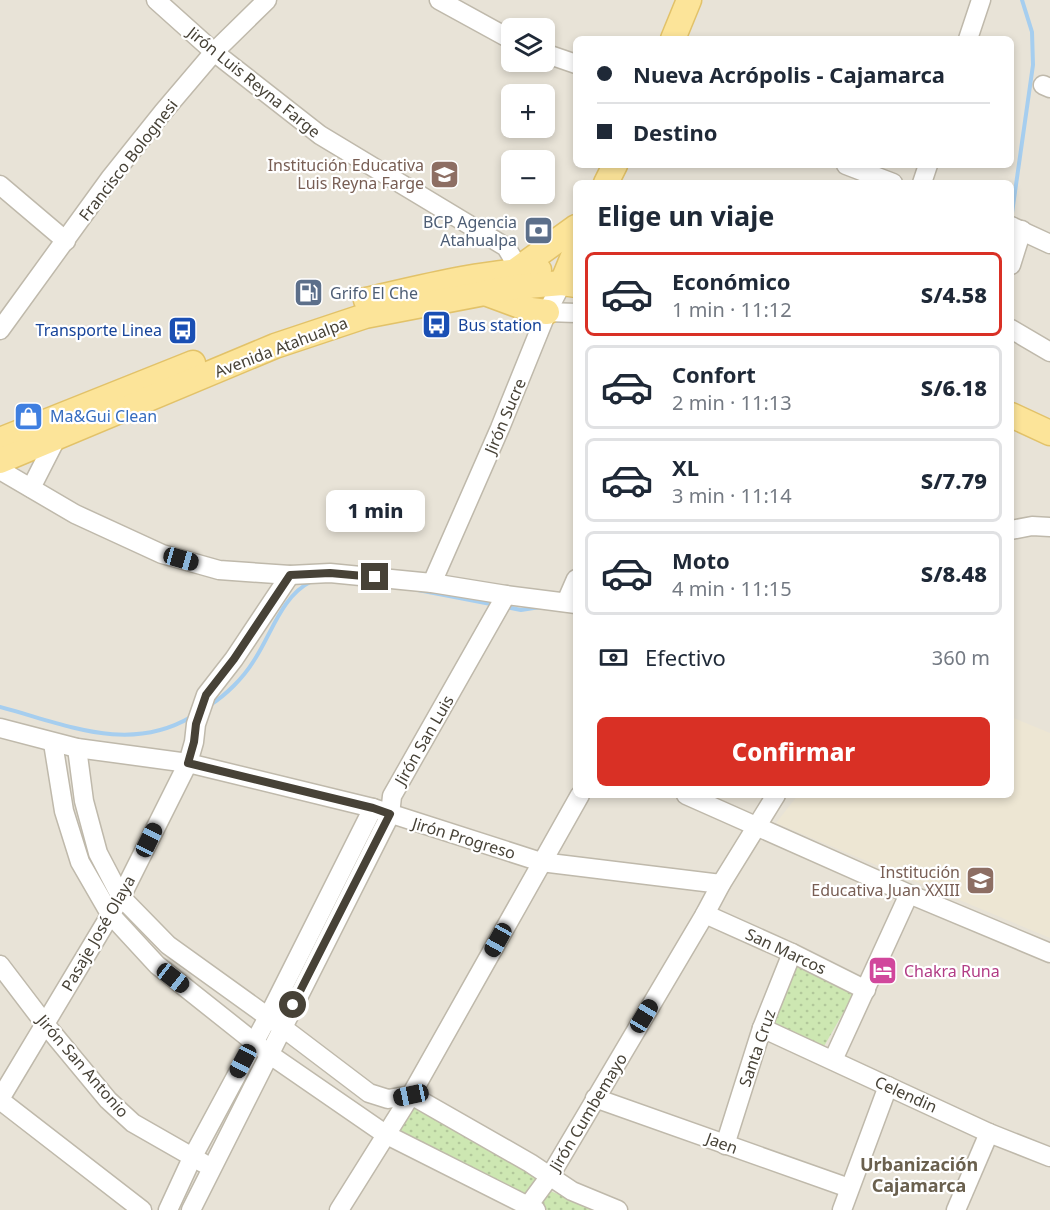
<!DOCTYPE html>
<html lang="es">
<head>
<meta charset="utf-8">
<style>
	:root { --surface:#fff; --page:#f6f6f7; --text:#1f2937; --muted:#747a83; --line:#e0e1e3; --accent:#d93025 }
	body { margin:0; font-family:"Noto Sans",sans-serif; background:var(--page); color:var(--text); height:100vh; display:flex; flex-direction:column; font-size:22px; white-space:nowrap }
	* { box-sizing:border-box; margin:0 }
	p { font-size:20px; color:var(--muted) }
	.icon { flex:none; width:33px; height:33px; fill:none; stroke:currentColor; stroke-width:2; stroke-linecap:round; stroke-linejoin:round }
	.map { position:relative; flex:1; overflow:hidden }
	.panel { position:absolute; left:573px; top:180px; width:441px; height:618px; display:flex; flex-direction:column; background:var(--surface); border-radius:9px; box-shadow:0 3px 9px #0003 }
	.panel>* { flex:none }
	.guide { position:absolute; left:573px; top:36px; width:441px; height:132px; border-radius:9px; box-shadow:0 3px 9px #0003; display:grid; align-content:center; height:132px; padding:0 24px; background:var(--surface) }
	.tools { position:absolute; left:501px; top:18px; display:grid; gap:12px }
	.tools a { display:grid; place-items:center; width:54px; height:54px; border-radius:9px; background:var(--surface); box-shadow:0 3px 9px #0003; font-size:30px }
	.end { position:absolute; width:27px; height:27px; margin:-14px; border:8px solid #474237; background:#fff; box-shadow:0 0 0 3px #fff }
	.from { border-radius:50% }
	.bubble { position:absolute; height:42px; border-radius:9px; background:var(--surface); box-shadow:0 3px 9px #0003; font-size:20px; font-weight:800; line-height:42px; text-align:center }
	.car { position:absolute; width:18px; height:36px; margin:-18px -9px; border-radius:8px; box-shadow:0 0 4px 2px #0007; background:linear-gradient(#222 24%,#8ab4d8 0 40%,#222 0 76%,#8ab4d8 0 86%,#222 0) }
	.guide b { display:flex; align-items:center; gap:21px; height:57px; font-size:22px }
	.guide b+b { border-top:2px solid var(--line) }
	.guide i { width:15px; height:15px; background:var(--text) }
	ul { padding:0; list-style:none }
	li { display:flex; align-items:center; gap:18px; height:84px; margin:0 12px 9px; padding:0 12px; border:3px solid var(--line); border-radius:9px }
	li div { flex:1 }
	li b { display:block; font-size:22px }
	li em { font-style:normal; font-weight:800 }
	li.selected { border-color:var(--accent) }
	li>.icon { width:54px; height:54px; stroke-width:1.5 }
	h2 { padding:0 24px; font-size:27px; line-height:72px }
	.pay { display:flex; align-items:center; gap:15px; height:66px; padding:0 24px; font-size:22px }
	.pay p { margin-inline-start:auto }
	.button { display:flex; gap:12px; margin-top:auto; padding:12px 24px }
	.button a { flex:1; height:69px; border-radius:9px; background:var(--accent); color:#fff; font-size:24px; font-weight:800; line-height:69px; text-align:center }
	.map>svg:first-child { display:block }
</style>
</head>
<body>
<div class="map">
<svg width="1050" height="1210" viewBox="0 0 1050 1210">
	<defs>
		<pattern id="park-dots" width="8" height="8" patternUnits="userSpaceOnUse" patternTransform="scale(1.5)"><rect width="8" height="8" fill="#cde7b2"/><path d="M2 2h.1M6 6h.1" fill="none" stroke="#b1c79a" stroke-width="1.8" stroke-linecap="round"/></pattern>
	</defs>
	<rect width="100%" height="100%" fill="#f4f1e9"/>
	<!-- residential -->
	<path fill="#e8e3d7" fill-rule="evenodd" d="M0,0H1050V1210H0ZM512,28H544V62H512ZM576,39H1011V165H576ZM512,94H544V128H512ZM512,160H544V194H512ZM576,183H1011V795H576Z"/>
	<!-- education -->
	<polygon fill="#ede6d3" points="1011,717 1050,733 1050,938 776,823 798,795 1011,795"/>
	<!-- park -->
	<g fill="url(#park-dots)">
		<polygon points="794,965 854,994 823,1048 770,1026"/>
		<polygon points="420,1099 542,1177 519,1207 392,1135"/>
		<polygon points="542,1188 600,1210 548,1210 534,1205"/>
	</g>
	<g fill="none" stroke-linecap="round" stroke-linejoin="round">
		<!-- stream -->
		<g stroke="#a6ceef" stroke-width="4">
			<polyline points="1011,220 1033,65 1032,32 1022,0"/>
			<polyline points="418,590 496,605"/>
			<polyline points="506,607 521,610 540,607"/>
			<path d="M210,705C226,695 243,678 253,662C272,634 281,596 312,581"/>
			<path d="M0,707C65,724 128,754 191,717"/>
		</g>
		<defs>
			<g id="minor">
				<polyline points="156,0 214,52 320,135 506,247 512,257 516,282"/>
				<polyline points="439,0 512,40"/>
				<polyline points="968,39 981,0"/>
				<polyline points="544,53 576,64"/>
				<polyline points="1043,85 1050,88"/>
				<polyline points="846,165 893,183"/>
				<polyline points="922,183 928,165"/>
				<polyline points="0,185 66,241"/>
				<polyline points="1011,226 1050,244"/>
				<polyline points="1011,265 1022,230"/>
				<polyline points="547,312 576,313"/>
				<polyline points="1011,329 1050,352"/>
				<polyline points="0,330 111,177 163,112 214,52 267,0"/>
				<polyline points="0,470 75,514 162,554 219,570 290,575 330,573 432,583 506,595 576,604"/>
				<polyline points="31,488 56,439"/>
				<polyline points="1011,530 1032,526 1050,527"/>
				<polyline points="432,583 500,428 547,312 562,283"/>
				<polyline points="566,602 576,579"/>
				<polyline points="0,728 77,748 188,763 373,808 541,862 721,884"/>
				<polyline points="53,743 64,811 80,862 110,914 157,965 269,1054 385,1134 536,1210"/>
				<polyline points="77,748 84,801 98,853 121,897 168,945 282,1027 369,1093 388,1099 411,1095 530,1163 572,1191 618,1210"/>
				<polyline points="686,795 909,894 1050,953"/>
				<polyline points="705,914 792,953 866,990"/>
				<polyline points="0,965 45,1024 108,1100 133,1123 203,1163"/>
				<polyline points="762,1028 989,1133 1050,1157"/>
				<polyline points="833,1060 909,894"/>
				<polyline points="595,1098 849,1188"/>
				<polyline points="0,1099 121,897 188,763 194,742 196,724 206,695 234,659 290,575"/>
				<polyline points="0,1100 142,1210"/>
				<polyline points="725,1145 762,1028 792,953"/>
				<polyline points="168,1210 192,1158 268,1017 373,808"/>
				<polyline points="191,1210 390,815 392,796 506,595"/>
				<polyline points="339,1210 411,1095 580,795"/>
				<polyline points="525,1210 550,1176 705,914 721,884 776,795"/>
				<polyline points="842,1210 888,1086"/>
				<polyline points="956,1210 989,1133"/>
			</g>
			<g id="major">
				<polyline points="673,39 689,0"/>
				<polyline points="606,183 615,165"/>
				<polyline points="515,271 576,227"/>
				<polyline points="562,283 576,249"/>
				<polyline points="485,293 531,310 547,312"/>
				<path d="M366,300C423,287 480,272 539,270"/>
				<polyline points="1011,415 1050,433"/>
				<polyline points="0,440 193,363"/>
				<polyline points="0,461 275,346 365,316 516,287 562,283 576,285"/>
			</g>
		</defs>
		<!-- minor casing -->
		<use href="#minor" stroke="#bfb9ab" stroke-width="21"/>
		<!-- major casing -->
		<use href="#major" stroke="#e2c269" stroke-width="27"/>
		<!-- minor -->
		<use href="#minor" stroke="#fff" stroke-width="18"/>
		<!-- major -->
		<use href="#major" stroke="#fce499" stroke-width="24"/>
	</g>
	<g fill="none" stroke-linecap="round" stroke-linejoin="round">
		<!-- route -->
		<polyline stroke="#474237" stroke-width="8" points="293,1005 390,814 373,808 188,763 194,742 196,724 206,695 234,659 290,575 330,573 375,577"/>
	</g>
	<!-- icons -->
	<defs>
		<symbol id="school-square" viewBox="-11 -11 22 22"><rect x="-9" y="-9" width="18" height="18" rx="4" fill="#8d6e63" stroke="#fff"/><path d="M0-5L7-2L0 1L-7-2ZM-4 1L0 2.5L4 1V4Q0 6-4 4Z" fill="#fff"/></symbol>
		<symbol id="bank-square" viewBox="-11 -11 22 22"><rect x="-9" y="-9" width="18" height="18" rx="4" fill="#5c6f8a" stroke="#fff"/><path d="M-6-4H6V4H-6ZM0-2.3a2.3 2.3 0 1 0 0 4.6a2.3 2.3 0 1 0 0-4.6Z" fill="#fff"/></symbol>
		<symbol id="fuel-square" viewBox="-11 -11 22 22"><rect x="-9" y="-9" width="18" height="18" rx="4" fill="#5c6f8a" stroke="#fff"/><path d="M-5.5-6h7V0h2V4h1.3V-2.5L3-4.5l.8-.8L6-3V5H2.5V1h-1V6h-7ZM-4.2-4.7v3.2H.2V-4.7Z" fill="#fff"/></symbol>
		<symbol id="bus-square" viewBox="-11 -11 22 22"><rect x="-9" y="-9" width="18" height="18" rx="4" fill="#1a4fb4" stroke="#fff"/><path d="M-5-6H5V4H4V6H2V4H-2V6H-4V4H-5ZM-3.5-4V0h7V-4ZM-3.5 1.2v1.5H-2V1.2ZM2 1.2v1.5H3.5V1.2Z" fill="#fff"/></symbol>
		<symbol id="shop-square" viewBox="-11 -11 22 22"><rect x="-9" y="-9" width="18" height="18" rx="4" fill="#3f7fe0" stroke="#fff"/><path d="M-5-2.5h2.3a2.7 3.5 0 0 1 5.4 0H5L5.5 6h-11ZM-1.5-2.5h3a1.5 2.3 0 0 0-3 0Z" fill="#fff"/></symbol>
		<symbol id="hotel-square" viewBox="-11 -11 22 22"><rect x="-9" y="-9" width="18" height="18" rx="4" fill="#d1479c" stroke="#fff"/><path d="M-6-4.5h1.5V1H6V5H4.5V3h-9V5H-6ZM-4 0a1.8 1.8 0 1 1 3.6 0ZM.5 0V-2.5h3Q6-2.5 6 0Z" fill="#fff"/></symbol>
	</defs>
	<g fill-rule="evenodd">
		<use href="#school-square" x="428" y="158" width="33" height="33"/>
		<use href="#bank-square" x="522" y="214" width="33" height="33"/>
		<use href="#fuel-square" x="292" y="276" width="33" height="33"/>
		<use href="#bus-square" x="420" y="308" width="33" height="33"/>
		<use href="#bus-square" x="166" y="314" width="33" height="33"/>
		<use href="#shop-square" x="12" y="400" width="33" height="33"/>
		<use href="#school-square" x="964" y="864" width="33" height="33"/>
		<use href="#hotel-square" x="866" y="954" width="33" height="33"/>
	</g>
	<g text-anchor="middle" dominant-baseline="central" stroke-width="4.5" stroke-linejoin="round" paint-order="stroke">
		<!-- street labels -->
		<g font-size="16" fill="#474237" stroke="#fff">
			<text transform="translate(254 82) rotate(39)">Jirón Luis Reyna Farge</text>
			<text transform="translate(128 160) rotate(-52)">Francisco Bolognesi</text>
			<text transform="translate(281 347) rotate(-21)">Avenida Atahualpa</text>
			<text transform="translate(505 416) rotate(-67)">Jirón Sucre</text>
			<text transform="translate(424 740) rotate(-60)">Jirón San Luis</text>
			<text transform="translate(464 838) rotate(17)">Jirón Progreso</text>
			<text transform="translate(98 933) rotate(-60)">Pasaje José Olaya</text>
			<text transform="translate(786 951) rotate(25)">San Marcos</text>
			<text transform="translate(757 1048) rotate(-71)">Santa Cruz</text>
			<text transform="translate(83 1066) rotate(49)">Jirón San Antonio</text>
			<text transform="translate(906 1094) rotate(24)">Celendin</text>
			<text transform="translate(588 1112) rotate(-59)">Jirón Cumbemayo</text>
			<text transform="translate(722 1143) rotate(20)">Jaen</text>
		</g>
		<!-- education labels -->
		<g font-size="16" fill="#785e54" stroke="#fff" text-anchor="end">
			<text x="424" y="165">Institución Educativa<tspan x="424" dy="18">Luis Reyna Farge</tspan></text>
			<text x="960" y="872">Institución<tspan x="960" dy="18">Educativa Juan XXIII</tspan></text>
		</g>
		<!-- service labels -->
		<g font-size="16" fill="#4e5e75" stroke="#fff" text-anchor="end">
			<text x="517" y="222">BCP Agencia<tspan x="517" dy="18">Atahualpa</tspan></text>
			<text x="330" y="293" text-anchor="start">Grifo El Che</text>
		</g>
		<!-- transit labels -->
		<g font-size="16" fill="#164399" stroke="#fff" text-anchor="start">
			<text x="458" y="325">Bus station</text>
			<text x="162" y="330" text-anchor="end">Transporte Linea</text>
		</g>
		<!-- shop labels -->
		<g font-size="16" fill="#366cbe" stroke="#fff" text-anchor="start">
			<text x="50" y="416">Ma&amp;Gui Clean</text>
		</g>
		<!-- hotel labels -->
		<g font-size="16" fill="#b23c85" stroke="#fff" text-anchor="start">
			<text x="904" y="971">Chakra Runa</text>
		</g>
		<!-- neighbourhood labels -->
		<g font-size="18" font-weight="bold" fill="#6a604e" stroke="#fff">
			<text x="919" y="1164">Urbanización<tspan x="919" dy="21">Cajamarca</tspan></text>
		</g>
	</g>
</svg>
<div class="tools">
<a><svg class="icon" aria-label="layers" viewBox="0 0 24 24"><path d="M12 4l9 5-9 5-9-5zM3 14l9 5 9-5"/></svg></a>
<a>+</a>
<a>−</a>
</div>
<i class="end from" style="left:293px;top:1005px"></i>
<i class="end" style="left:375px;top:577px"></i>
<div class="bubble" style="left:326px;top:490px;width:99px">1 min</div>
<i class="car" style="left:181px;top:559px;rotate:106deg"></i>
<i class="car" style="left:149px;top:840px;rotate:26deg"></i>
<i class="car" style="left:498px;top:940px;rotate:209deg"></i>
<i class="car" style="left:173px;top:978px;rotate:128deg"></i>
<i class="car" style="left:644px;top:1016px;rotate:31deg"></i>
<i class="car" style="left:243px;top:1061px;rotate:208deg"></i>
<i class="car" style="left:411px;top:1095px;rotate:258deg"></i>
<div class="guide">
<b><i class="from"></i>Nueva Acrópolis - Cajamarca</b>
<b><i></i>Destino</b>
</div>
<section class="panel">
<h2>Elige un viaje</h2>
<ul>
<li class="selected"><svg class="icon" aria-label="car" viewBox="0 0 24 24"><path d="M5 17H2v-5l4-1 3-4h7l3 4 3 1v5h-3M9 17h6M6 11h13"/><circle cx="7" cy="17" r="2"/><circle cx="17" cy="17" r="2"/></svg><div><b>Económico</b><p>1 min · 11:12</p></div><em>S/4.58</em></li>
<li><svg class="icon" aria-label="car" viewBox="0 0 24 24"><path d="M5 17H2v-5l4-1 3-4h7l3 4 3 1v5h-3M9 17h6M6 11h13"/><circle cx="7" cy="17" r="2"/><circle cx="17" cy="17" r="2"/></svg><div><b>Confort</b><p>2 min · 11:13</p></div><em>S/6.18</em></li>
<li><svg class="icon" aria-label="car" viewBox="0 0 24 24"><path d="M5 17H2v-5l4-1 3-4h7l3 4 3 1v5h-3M9 17h6M6 11h13"/><circle cx="7" cy="17" r="2"/><circle cx="17" cy="17" r="2"/></svg><div><b>XL</b><p>3 min · 11:14</p></div><em>S/7.79</em></li>
<li><svg class="icon" aria-label="car" viewBox="0 0 24 24"><path d="M5 17H2v-5l4-1 3-4h7l3 4 3 1v5h-3M9 17h6M6 11h13"/><circle cx="7" cy="17" r="2"/><circle cx="17" cy="17" r="2"/></svg><div><b>Moto</b><p>4 min · 11:15</p></div><em>S/8.48</em></li>
</ul>
<div class="pay"><svg class="icon" aria-label="cash" viewBox="0 0 24 24"><path d="M3 7h18v10H3z"/><circle cx="12" cy="12" r="2"/></svg>Efectivo<p>360 m</p></div>
<div class="button"><a>Confirmar</a></div>
</section>
</div>
</body>
</html>
